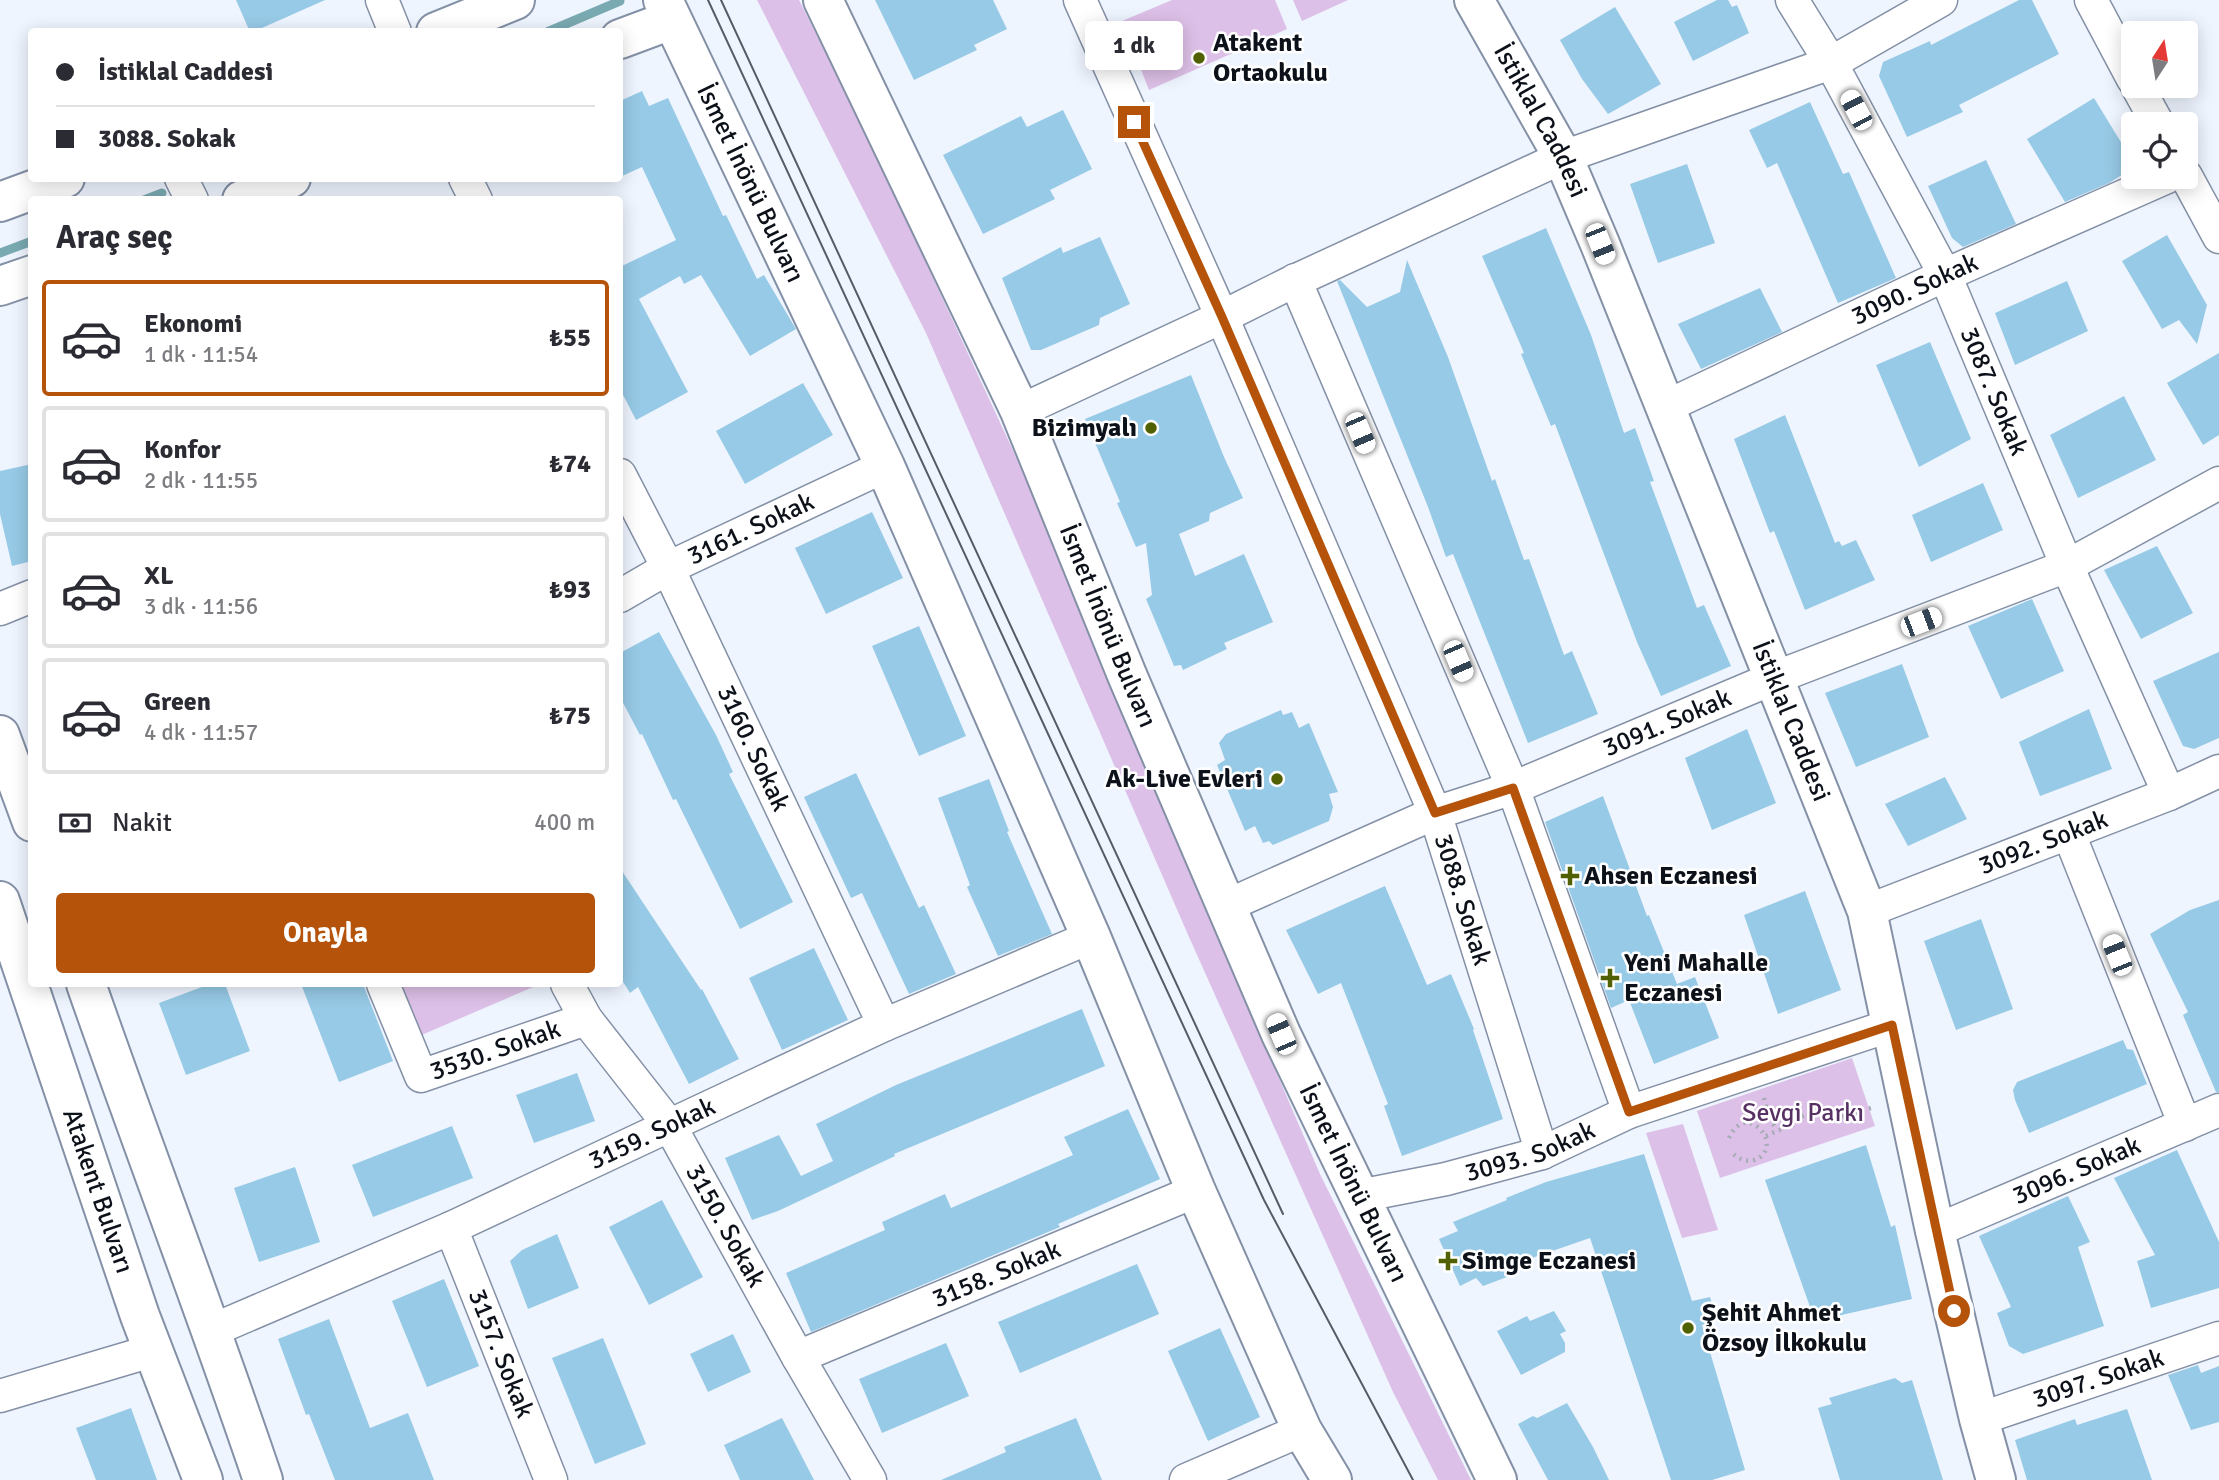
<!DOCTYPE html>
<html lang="tr">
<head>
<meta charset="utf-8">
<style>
	:root { --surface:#fff; --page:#f2f2f3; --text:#2b2b33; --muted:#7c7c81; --line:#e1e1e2; --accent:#b45309 }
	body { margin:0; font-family:Signika,sans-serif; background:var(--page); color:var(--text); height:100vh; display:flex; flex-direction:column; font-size:26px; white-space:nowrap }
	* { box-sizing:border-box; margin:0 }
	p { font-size:23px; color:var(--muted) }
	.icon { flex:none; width:38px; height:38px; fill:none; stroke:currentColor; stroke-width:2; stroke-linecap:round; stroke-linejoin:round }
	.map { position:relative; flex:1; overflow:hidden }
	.side { position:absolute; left:28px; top:196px; width:595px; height:791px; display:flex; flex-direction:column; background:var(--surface); border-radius:7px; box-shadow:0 4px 18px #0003 }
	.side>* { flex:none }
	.hud { position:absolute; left:28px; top:28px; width:595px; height:154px; border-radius:7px; box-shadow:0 4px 18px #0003; display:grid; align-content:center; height:154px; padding:0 28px; background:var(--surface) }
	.needle { width:46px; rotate:12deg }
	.controls { position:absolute; left:2121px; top:21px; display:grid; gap:14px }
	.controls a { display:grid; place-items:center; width:77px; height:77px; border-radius:7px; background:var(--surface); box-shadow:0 4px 18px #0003; font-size:35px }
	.end { position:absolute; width:32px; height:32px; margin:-16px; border:9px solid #b45309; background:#fff; box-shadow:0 0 0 4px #fff }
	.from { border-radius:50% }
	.bubble { position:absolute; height:49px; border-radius:7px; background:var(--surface); box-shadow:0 4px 18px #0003; font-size:23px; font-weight:700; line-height:49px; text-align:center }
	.car { position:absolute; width:21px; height:42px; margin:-21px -10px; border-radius:9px; box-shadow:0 0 5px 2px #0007; background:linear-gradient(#fff 24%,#345 0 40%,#fff 0 76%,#345 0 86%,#fff 0) }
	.hud b { display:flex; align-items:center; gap:24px; height:66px; font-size:26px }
	.hud b+b { border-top:2px solid var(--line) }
	.hud i { width:18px; height:18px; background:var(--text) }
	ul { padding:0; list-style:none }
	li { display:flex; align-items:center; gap:21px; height:116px; margin:0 14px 10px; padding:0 14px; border:4px solid var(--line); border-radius:7px }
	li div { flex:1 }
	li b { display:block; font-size:26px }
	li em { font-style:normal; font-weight:700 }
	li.active { border-color:var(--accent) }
	li>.icon { width:63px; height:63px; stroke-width:1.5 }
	h2 { padding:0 28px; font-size:32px; line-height:84px }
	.pay { display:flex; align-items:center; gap:18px; height:77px; padding:0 28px; font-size:26px }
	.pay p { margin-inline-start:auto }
	.button { display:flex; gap:14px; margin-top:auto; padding:14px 28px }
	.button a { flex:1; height:80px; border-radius:7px; background:var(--accent); color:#fff; font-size:28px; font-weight:700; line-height:80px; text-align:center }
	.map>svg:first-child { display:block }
</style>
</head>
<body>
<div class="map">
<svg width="2219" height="1480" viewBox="0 0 2219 1480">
	<rect width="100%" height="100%" fill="#eff5ff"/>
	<!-- green -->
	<g fill="#ddc0e7">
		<polygon points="757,0 799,0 862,125 1017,459 1177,841 1320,1174 1471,1480 1438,1480 1393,1392 1189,937 926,333"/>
		<polygon points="1172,0 1275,0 1287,29 1149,90 1122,21"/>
		<polygon points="1293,0 1348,0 1302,21"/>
		<polygon points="396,984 540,984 417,1037"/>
		<polygon points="1852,1058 1875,1126 1720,1178 1697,1111"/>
		<polygon points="1683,1124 1718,1230 1682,1238 1646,1133"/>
	</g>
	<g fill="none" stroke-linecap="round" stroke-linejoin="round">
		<!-- stream -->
		<g stroke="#7aaab1" stroke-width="9">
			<polyline points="547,32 620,1"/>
			<polyline points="144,200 162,193"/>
			<polyline points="0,253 32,241"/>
		</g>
	</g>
	<!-- building -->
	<g fill="#97cae6">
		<polygon points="236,0 325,0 253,32 250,32"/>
		<polygon points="875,0 993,0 1007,29 974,45 977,50 914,80"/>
		<polygon points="1717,0 1728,0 1732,7 1737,5 1749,33 1693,61 1674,22"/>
		<polygon points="2019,0 2032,0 2059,54 1959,105 1963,112 1907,137 1879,76 1883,62 1930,41 1931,45"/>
		<polygon points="1615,7 1661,84 1608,114 1582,79 1560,40"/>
		<polygon points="642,91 649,106 668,98 723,216 726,215 757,279 764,275 796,329 750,356 701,275 684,284 680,276 639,299 688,392 636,420 620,389 620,262 622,266 676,240 642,167 620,177 620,101"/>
		<polygon points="2094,98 2133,162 2133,168 2109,183 2065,202 2027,139"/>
		<polygon points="1810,102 1843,174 1849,172 1896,278 1838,303 1777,163 1767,168 1749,130"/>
		<polygon points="1063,110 1092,169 1050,190 1055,199 983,234 943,155 1021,116 1027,127"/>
		<polygon points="1986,160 2016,224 1963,247 1952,238 1928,186"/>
		<polygon points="1687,164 1715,243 1658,263 1630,184"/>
		<polygon points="1546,228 1591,335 1624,433 1635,428 1654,481 1650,482 1697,608 1704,605 1731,666 1661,696 1637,642 1555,424 1551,426 1521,354 1524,353 1482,256"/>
		<polygon points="2167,235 2207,305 2197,344 2179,320 2162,329 2122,261"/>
		<polygon points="1100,237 1130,304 1100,318 1099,325 1041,350 1031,350 1002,278 1061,247 1063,253"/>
		<polygon points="1407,260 1448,357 1492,481 1495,479 1524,560 1529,559 1564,655 1572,651 1598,714 1528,743 1453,554 1446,557 1428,507 1337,281 1340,280 1367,307 1400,292"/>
		<polygon points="2067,281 2088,331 2015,365 1995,313"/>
		<polygon points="1760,288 1782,332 1701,369 1678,324"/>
		<polygon points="1930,342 1971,439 1919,467 1876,365"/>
		<polygon points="2219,353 2219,435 2203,445 2167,383"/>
		<polygon points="1191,375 1224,457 1243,498 1210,513 1209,521 1179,534 1195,576 1244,554 1273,622 1224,643 1227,649 1183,670 1181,665 1174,666 1146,599 1152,595 1146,543 1136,547 1117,503 1120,502 1085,419"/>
		<polygon points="803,383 833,435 745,484 716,431"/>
		<polygon points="2124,396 2156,460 2078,498 2050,435"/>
		<polygon points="1785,415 1835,543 1839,541 1842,546 1856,540 1875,580 1805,610 1774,531 1770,533 1734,439"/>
		<polygon points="32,464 32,561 12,566 0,514 0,471"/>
		<polygon points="1983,483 2003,530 1931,562 1912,515"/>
		<polygon points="872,512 903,578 826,614 795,548"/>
		<polygon points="2157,546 2193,613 2141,639 2104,570"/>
		<polygon points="2032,599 2064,671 2001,699 1968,626"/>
		<polygon points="919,626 966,736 919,756 872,646"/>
		<polygon points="659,632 716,735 733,772 729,774 793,902 740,929 676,799 673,800 642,734 640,735 620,697 620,653"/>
		<polygon points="2219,652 2219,738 2194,749 2183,746 2153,681"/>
		<polygon points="1902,664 1929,737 1856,767 1825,693"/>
		<polygon points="2089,709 2112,769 2040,796 2019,742"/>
		<polygon points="1281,710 1283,715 1292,712 1299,728 1309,723 1338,792 1329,794 1333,807 1329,821 1273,845 1269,841 1263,843 1255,826 1245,831 1217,765 1225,760 1219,743 1226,734"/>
		<polygon points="1747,729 1776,803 1712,830 1685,758"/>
		<polygon points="856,773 919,908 924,905 956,974 909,994 862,893 851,898 804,797"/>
		<polygon points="1945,777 1967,819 1908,846 1885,804"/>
		<polygon points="989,779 1009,831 1007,832 1052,934 998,956 967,887 970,885 938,798"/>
		<polygon points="1603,796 1647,916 1649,915 1677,984 1695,977 1719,1038 1654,1064 1629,1000 1611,1008 1545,822"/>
		<polygon points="620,868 701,990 702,989 739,1059 689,1084 638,987 630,993 620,977"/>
		<polygon points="1385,886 1427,985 1451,974 1474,1029 1473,1030 1503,1119 1402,1156 1384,1106 1388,1104 1341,983 1318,994 1286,930"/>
		<polygon points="1805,891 1841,990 1778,1014 1744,915"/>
		<polygon points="2219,900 2219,1092 2216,1092 2183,1015 2188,1012 2150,934 2190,910"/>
		<polygon points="1981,919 2013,1009 1956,1030 1924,941"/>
		<polygon points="814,948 848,1020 782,1050 749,978"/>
		<polygon points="210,984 225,984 250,1051 186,1075 159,1003"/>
		<polygon points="301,984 363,984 393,1061 339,1082"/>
		<polygon points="1082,1009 1105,1066 894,1154 895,1156 778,1211 752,1220 725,1158 779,1135 801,1176 833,1161 816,1124 896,1085"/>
		<polygon points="2123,1040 2127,1049 2133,1050 2147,1084 2029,1133 2015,1100 2013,1090 2017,1082"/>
		<polygon points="577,1073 595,1121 534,1143 516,1095"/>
		<polygon points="1128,1109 1160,1179 1058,1224 1060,1227 811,1332 786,1273 885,1230 882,1222 945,1194 951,1208 1073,1155 1064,1137"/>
		<polygon points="452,1126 473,1178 373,1217 352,1165"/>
		<polygon points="1866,1145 1891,1227 1895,1225 1912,1299 1815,1321 1765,1180"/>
		<polygon points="2177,1150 2219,1242 2219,1288 2151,1308 2137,1261 2155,1255 2114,1178"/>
		<polygon points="1644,1154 1692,1301 1710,1297 1717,1320 1702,1325 1745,1470 1712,1480 1671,1480 1590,1238 1503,1268 1507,1277 1483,1286 1476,1278 1460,1286 1439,1239 1458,1231 1453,1222 1507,1200 1506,1198 1546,1182"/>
		<polygon points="295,1167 320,1242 259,1262 234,1188"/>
		<polygon points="2068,1196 2090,1242 2078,1247 2104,1326 2023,1354 2009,1346 1997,1313 2011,1307 1979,1236"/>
		<polygon points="662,1200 703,1277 649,1305 609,1227"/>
		<polygon points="557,1234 579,1288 528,1309 510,1261 522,1250"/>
		<polygon points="1137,1264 1159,1314 1020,1373 998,1322"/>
		<polygon points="444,1279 479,1366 427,1387 392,1301"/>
		<polygon points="1554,1311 1566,1331 1560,1334 1565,1343 1565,1352 1521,1375 1497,1331 1527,1316 1530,1321"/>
		<polygon points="329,1319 370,1428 408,1413 434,1480 335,1480 309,1414 306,1415 278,1339"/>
		<polygon points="1220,1328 1260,1417 1208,1441 1168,1351"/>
		<polygon points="733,1334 751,1372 708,1392 690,1354"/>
		<polygon points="603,1338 646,1444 595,1464 552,1358"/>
		<polygon points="946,1343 969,1396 882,1433 859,1379"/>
		<polygon points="2198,1365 2201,1373 2219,1366 2219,1422 2191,1430 2168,1375"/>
		<polygon points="1895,1378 1902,1383 1912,1380 1943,1480 1840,1480 1818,1408 1832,1404 1829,1398"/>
		<polygon points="1567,1403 1593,1447 1609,1480 1548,1480 1518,1424 1533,1416 1537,1418"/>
		<polygon points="131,1408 157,1480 96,1480 76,1428"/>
		<polygon points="2127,1409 2152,1480 2027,1480 2015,1440 2075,1419 2077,1425"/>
		<polygon points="782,1418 814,1480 740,1480 724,1445"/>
		<polygon points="1076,1418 1102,1480 941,1480 1006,1452 1004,1447"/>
	</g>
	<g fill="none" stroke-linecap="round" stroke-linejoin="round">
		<defs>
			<g id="minor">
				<polyline points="382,0 395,32"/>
				<path id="s1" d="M1080,0L1222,317L1435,813L1542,1153"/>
				<path id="s2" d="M1792,0L1831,63L1945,275L2067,566L2169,794"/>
				<polyline points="2091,0 2133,79"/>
				<polyline points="2137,86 2158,124"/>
				<polyline points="2186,176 2219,237"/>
				<polyline points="181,178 192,200"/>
				<polyline points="465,178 476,200"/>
				<polyline points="1295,280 1513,788 1629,1112"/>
				<path id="s3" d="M1665,407L1945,275L2167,177"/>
				<polyline points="1020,411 1222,317 1288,284 1563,157 1831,63 1941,0"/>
				<path id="s4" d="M620,475L668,568L884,1025"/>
				<path id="s5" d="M620,596L668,568L885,466"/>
				<polyline points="0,609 32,596"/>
				<polyline points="2069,834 2185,1125"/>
				<path id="s6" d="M1226,906L1435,813L1513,788L1774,678L2067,566L2219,483"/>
				<path id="s7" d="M1867,911L2169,794L2219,771"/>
				<path id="s8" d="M383,984L421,1076L586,1019"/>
				<path id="s9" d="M567,984L586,1019L670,1126L798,1357L870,1480"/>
				<path id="s10" d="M1359,1196L1446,1179L1542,1153L1629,1112L1892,1025"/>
				<path id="s11" d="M451,1228L551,1480"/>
				<path id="s12" d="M1935,1231L2219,1110"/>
				<path id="s13" d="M213,1330L451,1228L884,1025L1091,937"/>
				<path id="s14" d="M798,1357L1196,1191"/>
				<polyline points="0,1396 155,1350"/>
				<path id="s15" d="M1979,1419L2219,1338"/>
				<polyline points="1186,1480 1302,1430"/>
			</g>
			<g id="tertiary">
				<path id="s16" d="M1474,0L1563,157L1600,244L1867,911L1935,1231L1979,1419L1996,1480"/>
				<polyline points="436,32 515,0"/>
				<polyline points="620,39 671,20"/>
				<polyline points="242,200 291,178"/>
				<polyline points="0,202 65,178"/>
				<polyline points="0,286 32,275"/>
			</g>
			<g id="secondary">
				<polyline points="0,735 32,822"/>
				<path id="s17" d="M0,901L140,1316L203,1480"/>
				<path d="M86,984C144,1150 207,1314 263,1480"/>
			</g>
			<g id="primary">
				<path id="s18" d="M663,0L885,466L1091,937L1196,1191L1302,1430L1332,1480"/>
				<path id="s19" d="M823,0L1020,411L1127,675L1281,1034L1497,1480"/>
			</g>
		</defs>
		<!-- minor casing -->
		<use href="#minor" stroke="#8390a6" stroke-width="35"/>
		<!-- tertiary casing -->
		<use href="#tertiary" stroke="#8390a6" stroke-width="42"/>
		<!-- secondary casing -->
		<use href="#secondary" stroke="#8390a6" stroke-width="42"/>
		<!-- primary casing -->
		<use href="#primary" stroke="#8390a6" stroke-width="42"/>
		<!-- path -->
		<g stroke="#a6acb5" stroke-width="4.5" stroke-dasharray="2 5" stroke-linecap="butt">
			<polyline points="1764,1098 1768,1116 1777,1130"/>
			<path d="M1766,1136C1775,1131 1784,1129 1793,1125C1801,1121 1793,1123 1801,1117C1812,1109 1828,1113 1839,1118L1874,1107"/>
			<path d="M1729,1138C1747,1098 1787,1149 1754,1160C1745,1162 1740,1159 1733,1154"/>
		</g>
		<!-- minor -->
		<use href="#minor" stroke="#fff" stroke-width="32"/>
		<!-- tertiary -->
		<use href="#tertiary" stroke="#fff" stroke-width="38"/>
		<!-- secondary -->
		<use href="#secondary" stroke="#fff" stroke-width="38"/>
		<!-- primary -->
		<use href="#primary" stroke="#fff" stroke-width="38"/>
		<!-- tram -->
		<g stroke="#565b64" stroke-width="2">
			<polyline points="708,0 1264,1200 1413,1480"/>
			<polyline points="721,0 1283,1214"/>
		</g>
	</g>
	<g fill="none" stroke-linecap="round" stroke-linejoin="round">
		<!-- route -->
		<polyline stroke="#b45309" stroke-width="9" points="1134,122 1222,317 1435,813 1513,788 1629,1112 1892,1025 1954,1311"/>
	</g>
	<!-- markers -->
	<g fill="#516001" stroke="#fff" stroke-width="2.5">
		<circle cx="1199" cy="58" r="7"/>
		<circle cx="1151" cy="428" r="7"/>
		<circle cx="1277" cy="779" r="7"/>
		<path d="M1566.5 865.5h7v7h7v7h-7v7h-7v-7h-7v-7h7z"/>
		<path d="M1606.5 967.5h7v7h7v7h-7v7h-7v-7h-7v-7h7z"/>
		<path d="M1444.5 1250.5h7v7h7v7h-7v7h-7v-7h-7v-7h7z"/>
		<circle cx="1688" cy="1328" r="7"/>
	</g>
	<g text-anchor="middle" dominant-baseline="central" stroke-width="5" stroke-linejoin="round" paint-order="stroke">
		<!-- poi labels -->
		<g font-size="26" font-weight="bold" fill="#0d121a" stroke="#fff" text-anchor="start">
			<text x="1213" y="43">Atakent<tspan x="1213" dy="30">Ortaokulu</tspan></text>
			<text x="1137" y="428" text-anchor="end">Bizimyalı</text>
			<text x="1263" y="779" text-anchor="end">Ak-Live Evleri</text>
			<text x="1584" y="876">Ahsen Eczanesi</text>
			<text x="1624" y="963">Yeni Mahalle<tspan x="1624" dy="30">Eczanesi</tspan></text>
			<text x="1462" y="1261">Simge Eczanesi</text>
			<text x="1702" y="1313">Şehit Ahmet<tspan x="1702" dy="30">Özsoy İlkokulu</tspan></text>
		</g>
		<!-- street labels -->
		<g font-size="26" fill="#0d121a" stroke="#fff">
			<text stroke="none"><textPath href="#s16" startOffset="138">İstiklal Caddesi</textPath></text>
			<text stroke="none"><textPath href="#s18" startOffset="203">İsmet İnönü Bulvarı</textPath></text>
			<text stroke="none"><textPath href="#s3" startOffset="276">3090. Sokak</textPath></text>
			<text stroke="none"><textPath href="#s2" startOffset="441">3087. Sokak</textPath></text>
			<text stroke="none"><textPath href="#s5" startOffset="147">3161. Sokak</textPath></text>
			<text stroke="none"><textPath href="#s19" startOffset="688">İsmet İnönü Bulvarı</textPath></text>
			<text stroke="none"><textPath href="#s16" startOffset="789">İstiklal Caddesi</textPath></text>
			<text stroke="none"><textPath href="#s6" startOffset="478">3091. Sokak</textPath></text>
			<text stroke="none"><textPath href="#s4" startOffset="304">3160. Sokak</textPath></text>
			<text stroke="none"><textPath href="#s7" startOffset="189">3092. Sokak</textPath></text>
			<text stroke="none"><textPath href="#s1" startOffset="978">3088. Sokak</textPath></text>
			<text stroke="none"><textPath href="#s8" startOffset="178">3530. Sokak</textPath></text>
			<text stroke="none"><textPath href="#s13" startOffset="481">3159. Sokak</textPath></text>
			<text stroke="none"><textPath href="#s10" startOffset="177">3093. Sokak</textPath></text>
			<text stroke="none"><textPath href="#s12" startOffset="154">3096. Sokak</textPath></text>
			<text stroke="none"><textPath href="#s19" startOffset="1297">İsmet İnönü Bulvarı</textPath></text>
			<text stroke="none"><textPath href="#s17" startOffset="306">Atakent Bulvarı</textPath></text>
			<text stroke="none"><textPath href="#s9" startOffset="290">3150. Sokak</textPath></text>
			<text stroke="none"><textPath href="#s14" startOffset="215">3158. Sokak</textPath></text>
			<text stroke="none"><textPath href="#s11" startOffset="135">3157. Sokak</textPath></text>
			<text stroke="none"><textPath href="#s15" startOffset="126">3097. Sokak</textPath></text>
		</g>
		<!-- park labels -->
		<g font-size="26" fill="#573064" stroke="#fff">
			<text x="1803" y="1113">Sevgi Parkı</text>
		</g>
	</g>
</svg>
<div class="controls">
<a><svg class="needle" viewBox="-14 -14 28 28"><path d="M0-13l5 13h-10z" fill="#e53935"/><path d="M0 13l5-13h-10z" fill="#7c7c81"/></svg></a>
<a><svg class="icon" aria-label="locate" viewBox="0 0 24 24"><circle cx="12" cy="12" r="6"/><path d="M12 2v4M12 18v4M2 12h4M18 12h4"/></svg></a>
</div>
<i class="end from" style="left:1954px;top:1311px"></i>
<i class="end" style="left:1134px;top:122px"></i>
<div class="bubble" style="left:1085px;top:21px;width:98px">1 dk</div>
<i class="car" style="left:1856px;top:110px;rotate:332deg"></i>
<i class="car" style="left:1600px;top:244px;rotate:158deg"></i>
<i class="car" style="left:1360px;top:433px;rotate:157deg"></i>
<i class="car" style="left:1921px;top:622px;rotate:69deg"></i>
<i class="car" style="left:1458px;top:661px;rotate:157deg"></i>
<i class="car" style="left:2117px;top:955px;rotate:338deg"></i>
<i class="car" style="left:1281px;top:1034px;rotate:337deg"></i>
<div class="hud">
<b><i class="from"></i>İstiklal Caddesi</b>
<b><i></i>3088. Sokak</b>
</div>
<section class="side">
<h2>Araç seç</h2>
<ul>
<li class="active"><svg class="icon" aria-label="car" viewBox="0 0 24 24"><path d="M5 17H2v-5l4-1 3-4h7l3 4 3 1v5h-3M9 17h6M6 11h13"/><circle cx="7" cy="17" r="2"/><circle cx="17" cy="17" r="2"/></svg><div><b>Ekonomi</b><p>1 dk · 11:54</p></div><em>₺55</em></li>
<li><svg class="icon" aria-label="car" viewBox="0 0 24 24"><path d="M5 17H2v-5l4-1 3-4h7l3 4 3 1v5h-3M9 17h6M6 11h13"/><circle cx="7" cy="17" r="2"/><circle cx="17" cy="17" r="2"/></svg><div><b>Konfor</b><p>2 dk · 11:55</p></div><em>₺74</em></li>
<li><svg class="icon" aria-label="car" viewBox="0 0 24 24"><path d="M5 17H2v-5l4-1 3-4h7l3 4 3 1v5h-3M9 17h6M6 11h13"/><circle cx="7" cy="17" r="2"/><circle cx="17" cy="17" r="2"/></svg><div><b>XL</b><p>3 dk · 11:56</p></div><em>₺93</em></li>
<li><svg class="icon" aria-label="car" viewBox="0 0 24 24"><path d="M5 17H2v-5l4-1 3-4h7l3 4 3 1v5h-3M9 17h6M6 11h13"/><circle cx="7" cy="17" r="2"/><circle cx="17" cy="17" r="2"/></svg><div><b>Green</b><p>4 dk · 11:57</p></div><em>₺75</em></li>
</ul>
<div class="pay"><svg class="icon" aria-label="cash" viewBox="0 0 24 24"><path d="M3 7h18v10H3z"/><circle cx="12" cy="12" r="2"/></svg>Nakit<p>400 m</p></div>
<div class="button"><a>Onayla</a></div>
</section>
</div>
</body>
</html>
